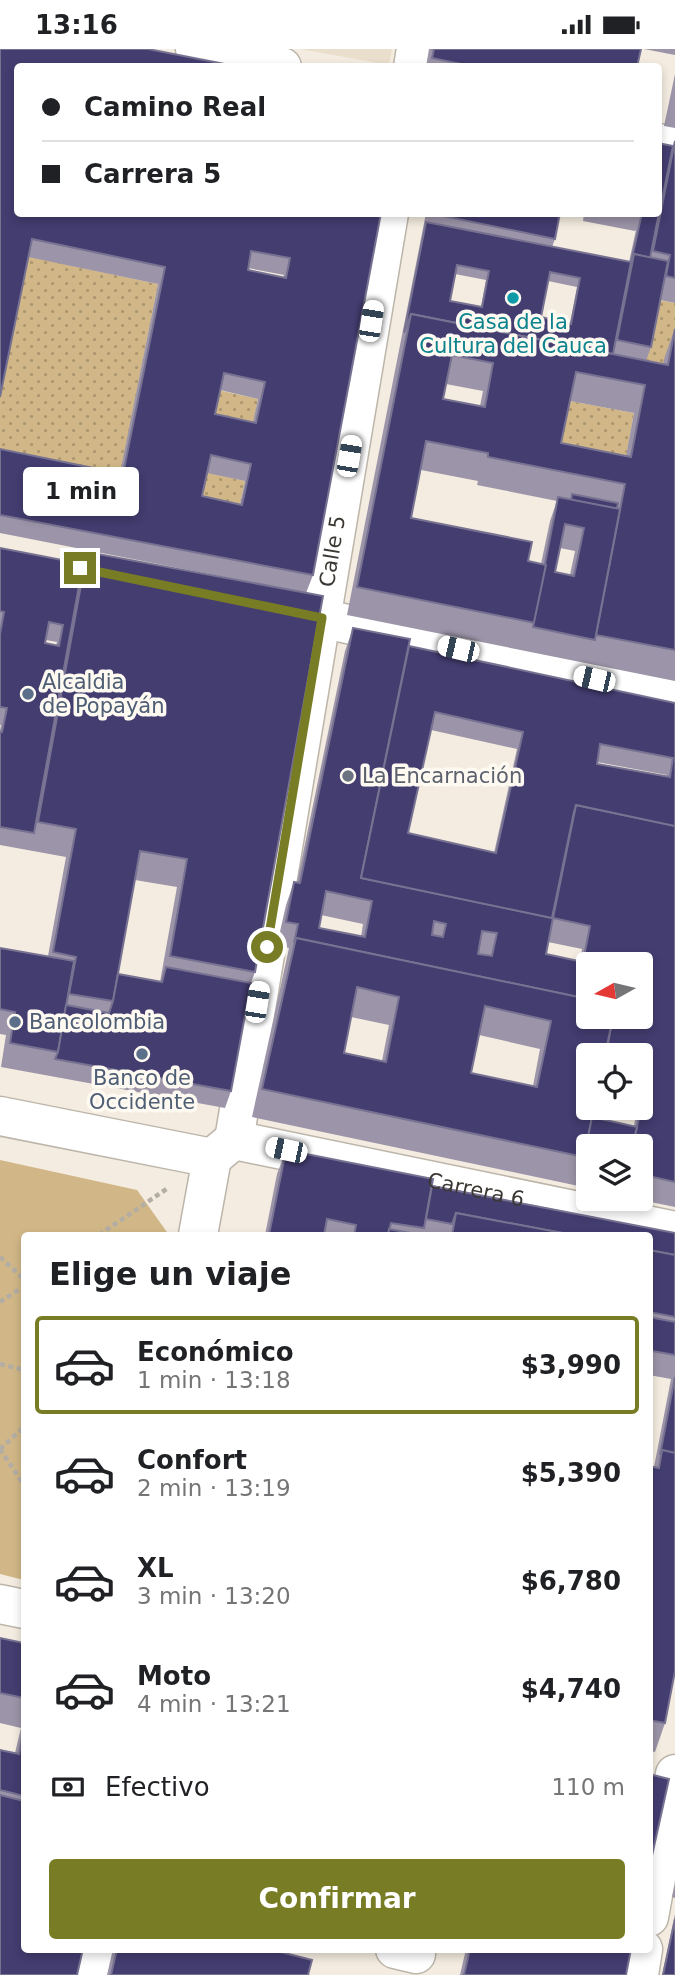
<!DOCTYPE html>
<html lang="es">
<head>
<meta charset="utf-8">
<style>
	:root { --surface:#fff; --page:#f2f2f2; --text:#202124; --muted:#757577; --line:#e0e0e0; --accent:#787c24 }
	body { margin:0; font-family:"DejaVu Sans",sans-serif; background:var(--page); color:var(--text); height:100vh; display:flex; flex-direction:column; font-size:26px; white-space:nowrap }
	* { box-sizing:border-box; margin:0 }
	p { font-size:23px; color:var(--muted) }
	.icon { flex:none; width:38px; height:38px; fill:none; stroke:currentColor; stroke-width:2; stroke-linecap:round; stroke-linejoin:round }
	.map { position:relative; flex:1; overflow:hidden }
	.details { position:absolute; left:21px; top:1183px; width:632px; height:721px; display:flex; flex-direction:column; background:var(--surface); border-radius:7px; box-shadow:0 4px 10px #0003 }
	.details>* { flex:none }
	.guide { position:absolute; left:14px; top:14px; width:648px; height:154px; border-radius:7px; box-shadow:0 4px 10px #0003; display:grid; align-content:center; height:154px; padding:0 28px; background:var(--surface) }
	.needle { width:46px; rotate:262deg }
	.buttons { position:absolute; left:576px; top:903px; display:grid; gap:14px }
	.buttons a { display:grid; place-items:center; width:77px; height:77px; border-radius:7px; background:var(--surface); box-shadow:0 4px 10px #0003; font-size:35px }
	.end { position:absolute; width:32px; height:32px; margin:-16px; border:9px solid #787c24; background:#fff; box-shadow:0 0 0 4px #fff }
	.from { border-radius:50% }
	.bubble { position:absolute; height:49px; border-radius:7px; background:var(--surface); box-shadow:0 4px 10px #0003; font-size:23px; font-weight:800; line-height:49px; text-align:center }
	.car { position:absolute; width:21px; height:42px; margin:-21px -10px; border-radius:9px; box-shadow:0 0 5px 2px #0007; background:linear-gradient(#fff 24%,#345 0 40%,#fff 0 76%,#345 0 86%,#fff 0) }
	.guide b { display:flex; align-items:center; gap:24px; height:66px; font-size:26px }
	.guide b+b { border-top:2px solid var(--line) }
	.guide i { width:18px; height:18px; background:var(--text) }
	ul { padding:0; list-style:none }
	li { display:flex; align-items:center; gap:21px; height:98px; margin:0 14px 10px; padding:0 14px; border:4px solid transparent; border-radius:7px }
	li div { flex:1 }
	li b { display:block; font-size:26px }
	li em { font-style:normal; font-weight:800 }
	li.selected { border-color:var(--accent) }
	li>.icon { width:63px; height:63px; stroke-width:1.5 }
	h2 { padding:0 28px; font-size:32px; line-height:84px }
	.pay { display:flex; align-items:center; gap:18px; height:77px; padding:0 28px; font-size:26px }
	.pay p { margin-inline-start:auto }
	.primary-button { display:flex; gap:14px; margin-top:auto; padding:14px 28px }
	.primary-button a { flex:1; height:80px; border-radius:7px; background:var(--accent); color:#fff; font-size:28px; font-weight:800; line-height:80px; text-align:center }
	.status { display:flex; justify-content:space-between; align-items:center; height:49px; padding:0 35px; background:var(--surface); direction:ltr }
	.status svg { height:19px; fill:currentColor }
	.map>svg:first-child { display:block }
</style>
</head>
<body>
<div class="status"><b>13:16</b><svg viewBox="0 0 49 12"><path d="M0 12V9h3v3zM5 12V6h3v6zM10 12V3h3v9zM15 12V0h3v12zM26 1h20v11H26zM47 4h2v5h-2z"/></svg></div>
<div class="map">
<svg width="675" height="1926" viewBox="0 0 675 1926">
	<defs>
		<pattern id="grass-dots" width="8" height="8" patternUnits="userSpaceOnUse" patternTransform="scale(1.75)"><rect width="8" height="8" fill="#d1b787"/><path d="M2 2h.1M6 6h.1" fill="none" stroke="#ab966f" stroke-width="1.8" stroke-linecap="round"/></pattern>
	</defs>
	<rect width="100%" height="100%" fill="#f4ece0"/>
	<!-- built -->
	<polygon fill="#eadfcc" points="300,0 392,0 389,16"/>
	<!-- grass -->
	<g fill="url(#grass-dots)">
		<polygon points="26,207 158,235 117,442 0,418 0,335"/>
		<polygon points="658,251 675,254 675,309 658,344 645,314"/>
		<polygon points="218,341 258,350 250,391 209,382"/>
		<polygon points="565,351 634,364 621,436 551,422"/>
		<polygon points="205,423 245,432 236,473 196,464"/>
	</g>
	<!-- park -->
	<polygon fill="#d1b787" points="0,1111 137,1141 169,1186 24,1186 24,1531 0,1525"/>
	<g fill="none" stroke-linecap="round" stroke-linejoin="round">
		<defs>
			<g id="minor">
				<polyline points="658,94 675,97"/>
				<polyline points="298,564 675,648"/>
				<polyline points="0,1067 212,1109"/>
				<path id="s1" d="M234,1091L389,164"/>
				<path id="s2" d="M234,1091L675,1182"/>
				<polyline points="198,1186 212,1109 230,1094"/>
				<polyline points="0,1555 24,1560"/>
				<polyline points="649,1868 675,1725"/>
				<polyline points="395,1900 416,1905"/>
				<polyline points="95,1926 101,1900"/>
				<polyline points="639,1926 643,1900"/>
			</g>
			<g id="major">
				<polyline points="195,0 282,18"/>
				<polyline points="413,18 416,0"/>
			</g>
		</defs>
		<!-- minor casing -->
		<use href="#minor" stroke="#bcb5a9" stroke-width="41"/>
		<!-- major casing -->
		<use href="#major" stroke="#bcb5a9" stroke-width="41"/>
		<!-- path -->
		<g stroke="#b3ada4" stroke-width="4.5" stroke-dasharray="5 3.5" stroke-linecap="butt">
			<polyline points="99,1186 168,1139"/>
			<polyline points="0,1208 24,1230"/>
			<polyline points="0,1253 24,1237"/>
			<polyline points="0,1315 24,1321"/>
			<polyline points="0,1400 24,1436"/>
			<polyline points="0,1400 24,1378"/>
		</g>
		<!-- minor -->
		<use href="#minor" stroke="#fff" stroke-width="38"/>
		<!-- major -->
		<use href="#major" stroke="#fff" stroke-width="38"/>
	</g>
	<!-- wall -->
	<g fill="#9c94a8" fill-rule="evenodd">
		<path d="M0,0H148L240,18H18V164H381L313,526L306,544L0,484V400L120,424L158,235L28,208L0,348ZM248,219L284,226L283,228L248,221ZM220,341L258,350L253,373L215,365ZM207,424L245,432L240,455L202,447Z"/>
		<polygon points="429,0 641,0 637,18 426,18"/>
		<polygon points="644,0 675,0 675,6"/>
		<polygon points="675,25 675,79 664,77"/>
		<path d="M675,91V254L660,251L651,298L646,312L663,315L665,307L675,279V632L347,566L426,164H560L555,190L552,198L629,213L636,181L635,182L583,172L584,164H658V94L673,97ZM455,225L486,231L481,258L450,252ZM548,232L577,238L570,274L541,268ZM446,335L483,342L480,357L443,350ZM570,352L634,364L626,407L561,394ZM421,421L478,432L477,436L557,452L550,472L541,515L528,512L411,469ZM560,499L575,502L570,526L555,523Z"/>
		<path d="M0,499L83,515L87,503L255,923L251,934L231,1042L225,1059L1,1018L6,986L0,985V899L48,907L66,808L0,796V681L1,676H0ZM46,591L57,593L56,596L45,594ZM135,831L177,838L160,933L118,925Z"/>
		<path d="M353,579L409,597L675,654V1158L636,1150H640V1097H588V1139L252,1068L289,899L277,896L286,856L294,833H297L345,602ZM431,681L517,700L494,804L408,784ZM597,713L667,726L666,728L597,715ZM321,866L363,875L361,888L319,879ZM548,893L582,900L580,912L546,905ZM351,968L389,976L382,1012L344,1004ZM479,986L540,1000L533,1037L471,1024ZM588,1006H640V1033H643L640,1044V1059H637L634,1077L593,1068Z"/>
		<polygon points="286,1101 432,1136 675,1184 675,1622 665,1674 655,1703 649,1702 649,1417 654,1418 671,1330 649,1326 649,1186 265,1186 277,1125"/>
		<polygon points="0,1589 24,1594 24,1900 0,1926 0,1701 15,1704 21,1679 0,1674"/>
		<polygon points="675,1835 675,1849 672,1848"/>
		<polygon points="675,1865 675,1926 662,1926"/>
		<polygon points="113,1900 269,1900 308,1926 107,1926"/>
		<polygon points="466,1900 631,1900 626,1926 460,1926"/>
	</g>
	<!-- building -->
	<g fill="#433d70" stroke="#787292" stroke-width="2" fill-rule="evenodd">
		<path d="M0,0H148L240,18H18V164H381L313,526L0,466V400L123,425L165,218L32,190L0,348ZM251,202L290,209L286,229L248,221ZM224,324L265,333L256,374L215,365ZM211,406L251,415L242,456L202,447Z"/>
		<polygon points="434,0 641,0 637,18 475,18 432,9"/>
		<polygon points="675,92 675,229 666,227 670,206 653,202"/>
		<polygon points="658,94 673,97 661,156 658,155"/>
		<polygon points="429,164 560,164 555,190"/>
		<polygon points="642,164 659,164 650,209 634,205 631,213"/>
		<path d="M426,173L631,213L613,305L411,265L404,284ZM457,216L489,222L482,258L450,252ZM550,223L580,229L571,275L541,268Z"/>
		<polygon points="634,205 668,212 651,298 617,291"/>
		<path d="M411,265L668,316L675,280V601L596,586L625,435L488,408V404L426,392L411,469L532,493L528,512L546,516L535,574L357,538ZM452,306L493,314L485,358L443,350ZM576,323L645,336L631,408L561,394Z"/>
		<polygon points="572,445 618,454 617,460 571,451"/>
		<path d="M558,448L620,460L595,591L533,578L546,516L545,515ZM565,475L584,479L574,527L555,523Z"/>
		<path d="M0,499L83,515L34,784L0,778V683H2L7,659L0,658V585L4,563L0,562ZM49,573L63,576L59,597L45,594Z"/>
		<polygon points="87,503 323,547 255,923 170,907 187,810 140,802 113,952 69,945 76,908 53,903 76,780 38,773"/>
		<path d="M353,579L410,590L361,829L553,869L546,905L583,913L590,877L553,869L576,756L675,777V1133L640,1125V1097H633L651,1010L640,1007V1006H635L607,1000L613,968H640V915H588V950L296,889L294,894L298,875L286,873L294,833L300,834ZM326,842L372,852L365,888L319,879ZM434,872L446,875L443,888L432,886ZM482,882L497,884L492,907L478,905Z"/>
		<path d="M409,597L675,654V777L576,756L574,763L552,869L361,829ZM435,663L523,683L496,804L408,784ZM600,695L673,709L670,728L597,715Z"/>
		<path d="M296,889L588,950V968H613L605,1006H588V1059H594L584,1108L262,1040ZM357,938L399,948L386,1013L344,1004ZM485,957L551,972L537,1038L471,1024Z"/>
		<polygon points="0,899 74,912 58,1003 10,994 15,963 0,960"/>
		<polygon points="166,918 251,934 231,1042 55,1010 58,1003 66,956 109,964 113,952 118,925 162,933"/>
		<polygon points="592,1068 637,1078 632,1097 588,1097 588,1121 580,1119 584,1108"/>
		<polygon points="286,1101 433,1130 424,1179 391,1174 388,1186 354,1186 356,1176 327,1170 324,1186 269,1186"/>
		<polygon points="432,1137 675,1184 675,1206 649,1201 649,1186 573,1186 456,1164 452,1175 426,1170"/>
		<polygon points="456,1164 573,1186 452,1186"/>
		<polygon points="389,1180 421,1186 388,1186"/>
		<polygon points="649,1201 675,1206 675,1268 649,1263"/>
		<polygon points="649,1268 675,1273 675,1306 652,1302 649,1316"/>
		<polygon points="675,1328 675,1404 662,1401 660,1406"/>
		<polygon points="662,1401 675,1404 675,1622 665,1674 649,1671 649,1417 659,1419"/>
		<polygon points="0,1589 24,1594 24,1649 0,1644"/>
		<polygon points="24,1679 24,1747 0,1741 0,1701 19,1705"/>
		<polygon points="649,1725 669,1730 649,1820"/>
		<polygon points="0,1746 24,1752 24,1900 83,1900 77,1926 0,1926"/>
		<polygon points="675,1870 675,1926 663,1926"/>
		<polygon points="117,1900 269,1900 312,1911 308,1926 111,1926"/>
		<polygon points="470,1900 631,1900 626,1926 464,1926"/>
	</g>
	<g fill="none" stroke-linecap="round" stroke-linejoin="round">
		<!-- route -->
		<polyline stroke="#787c24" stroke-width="9" points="80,519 322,569 267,898"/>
	</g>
	<!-- markers -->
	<circle fill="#0f9aa8" stroke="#fefaf2" stroke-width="2.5" cx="513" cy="249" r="7"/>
	<g fill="#5c6f8a" stroke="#fefaf2" stroke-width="2.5">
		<circle cx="28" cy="645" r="7"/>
		<circle cx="15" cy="973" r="7"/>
		<circle cx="142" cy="1005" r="7"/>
	</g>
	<circle fill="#6b7280" stroke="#fefaf2" stroke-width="2.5" cx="348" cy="727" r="7"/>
	<g text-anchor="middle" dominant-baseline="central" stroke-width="7" stroke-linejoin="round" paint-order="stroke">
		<!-- culture labels -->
		<g font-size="21" fill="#0d838f" stroke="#fefaf2">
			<text x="513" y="273">Casa de la<tspan x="513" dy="24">Cultura del Cauca</tspan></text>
		</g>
		<!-- street labels -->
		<g font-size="21" fill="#3b3833" stroke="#fefaf2">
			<text stroke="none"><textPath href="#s1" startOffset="597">Calle 5</textPath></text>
			<text stroke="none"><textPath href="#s2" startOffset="247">Carrera 6</textPath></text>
		</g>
		<!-- service labels -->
		<g font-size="21" fill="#4e5e75" stroke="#fefaf2" text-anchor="start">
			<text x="42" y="633">Alcaldia<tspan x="42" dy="24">de Popayán</tspan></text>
			<text x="29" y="973">Bancolombia</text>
			<text x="142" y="1029" text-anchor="middle">Banco de<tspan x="142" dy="24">Occidente</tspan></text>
		</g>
		<!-- worship labels -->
		<g font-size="21" fill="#5b616d" stroke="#fefaf2" text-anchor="start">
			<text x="362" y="727">La Encarnación</text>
		</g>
	</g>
</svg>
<div class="buttons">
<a><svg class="needle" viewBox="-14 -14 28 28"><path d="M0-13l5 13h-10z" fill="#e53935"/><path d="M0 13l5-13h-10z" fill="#757577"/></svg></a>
<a><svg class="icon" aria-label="locate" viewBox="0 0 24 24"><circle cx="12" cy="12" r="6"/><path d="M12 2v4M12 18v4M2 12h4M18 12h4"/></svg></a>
<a><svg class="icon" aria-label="layers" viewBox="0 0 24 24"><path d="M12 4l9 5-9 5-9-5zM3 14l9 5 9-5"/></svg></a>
</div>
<i class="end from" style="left:267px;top:898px"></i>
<i class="end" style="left:80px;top:519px"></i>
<div class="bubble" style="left:23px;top:418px;width:116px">1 min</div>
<i class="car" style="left:371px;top:272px;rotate:9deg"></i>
<i class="car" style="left:349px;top:407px;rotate:10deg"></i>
<i class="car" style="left:458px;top:600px;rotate:283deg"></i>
<i class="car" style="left:594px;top:630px;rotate:283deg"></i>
<i class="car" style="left:257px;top:953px;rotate:9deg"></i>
<i class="car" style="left:286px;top:1101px;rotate:282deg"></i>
<div class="guide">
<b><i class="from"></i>Camino Real</b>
<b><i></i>Carrera 5</b>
</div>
<section class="details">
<h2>Elige un viaje</h2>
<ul>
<li class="selected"><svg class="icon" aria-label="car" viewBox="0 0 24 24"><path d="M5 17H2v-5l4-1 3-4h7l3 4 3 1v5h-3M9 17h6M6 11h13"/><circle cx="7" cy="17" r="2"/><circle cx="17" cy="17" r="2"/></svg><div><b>Económico</b><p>1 min · 13:18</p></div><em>$3,990</em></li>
<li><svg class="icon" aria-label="car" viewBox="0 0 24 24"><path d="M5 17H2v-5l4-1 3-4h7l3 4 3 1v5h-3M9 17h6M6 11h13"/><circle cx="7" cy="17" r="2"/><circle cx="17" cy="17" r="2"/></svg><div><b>Confort</b><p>2 min · 13:19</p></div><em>$5,390</em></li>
<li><svg class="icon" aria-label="car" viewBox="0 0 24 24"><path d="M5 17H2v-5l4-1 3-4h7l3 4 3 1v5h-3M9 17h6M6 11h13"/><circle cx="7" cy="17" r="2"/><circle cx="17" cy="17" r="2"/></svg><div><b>XL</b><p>3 min · 13:20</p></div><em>$6,780</em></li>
<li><svg class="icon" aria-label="car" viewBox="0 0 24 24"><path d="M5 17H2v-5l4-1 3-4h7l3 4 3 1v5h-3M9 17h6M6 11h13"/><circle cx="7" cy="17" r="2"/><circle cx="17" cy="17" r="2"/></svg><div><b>Moto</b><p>4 min · 13:21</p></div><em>$4,740</em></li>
</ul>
<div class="pay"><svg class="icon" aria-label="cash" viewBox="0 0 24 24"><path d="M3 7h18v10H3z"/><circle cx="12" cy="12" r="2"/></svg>Efectivo<p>110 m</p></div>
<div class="primary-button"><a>Confirmar</a></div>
</section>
</div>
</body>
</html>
